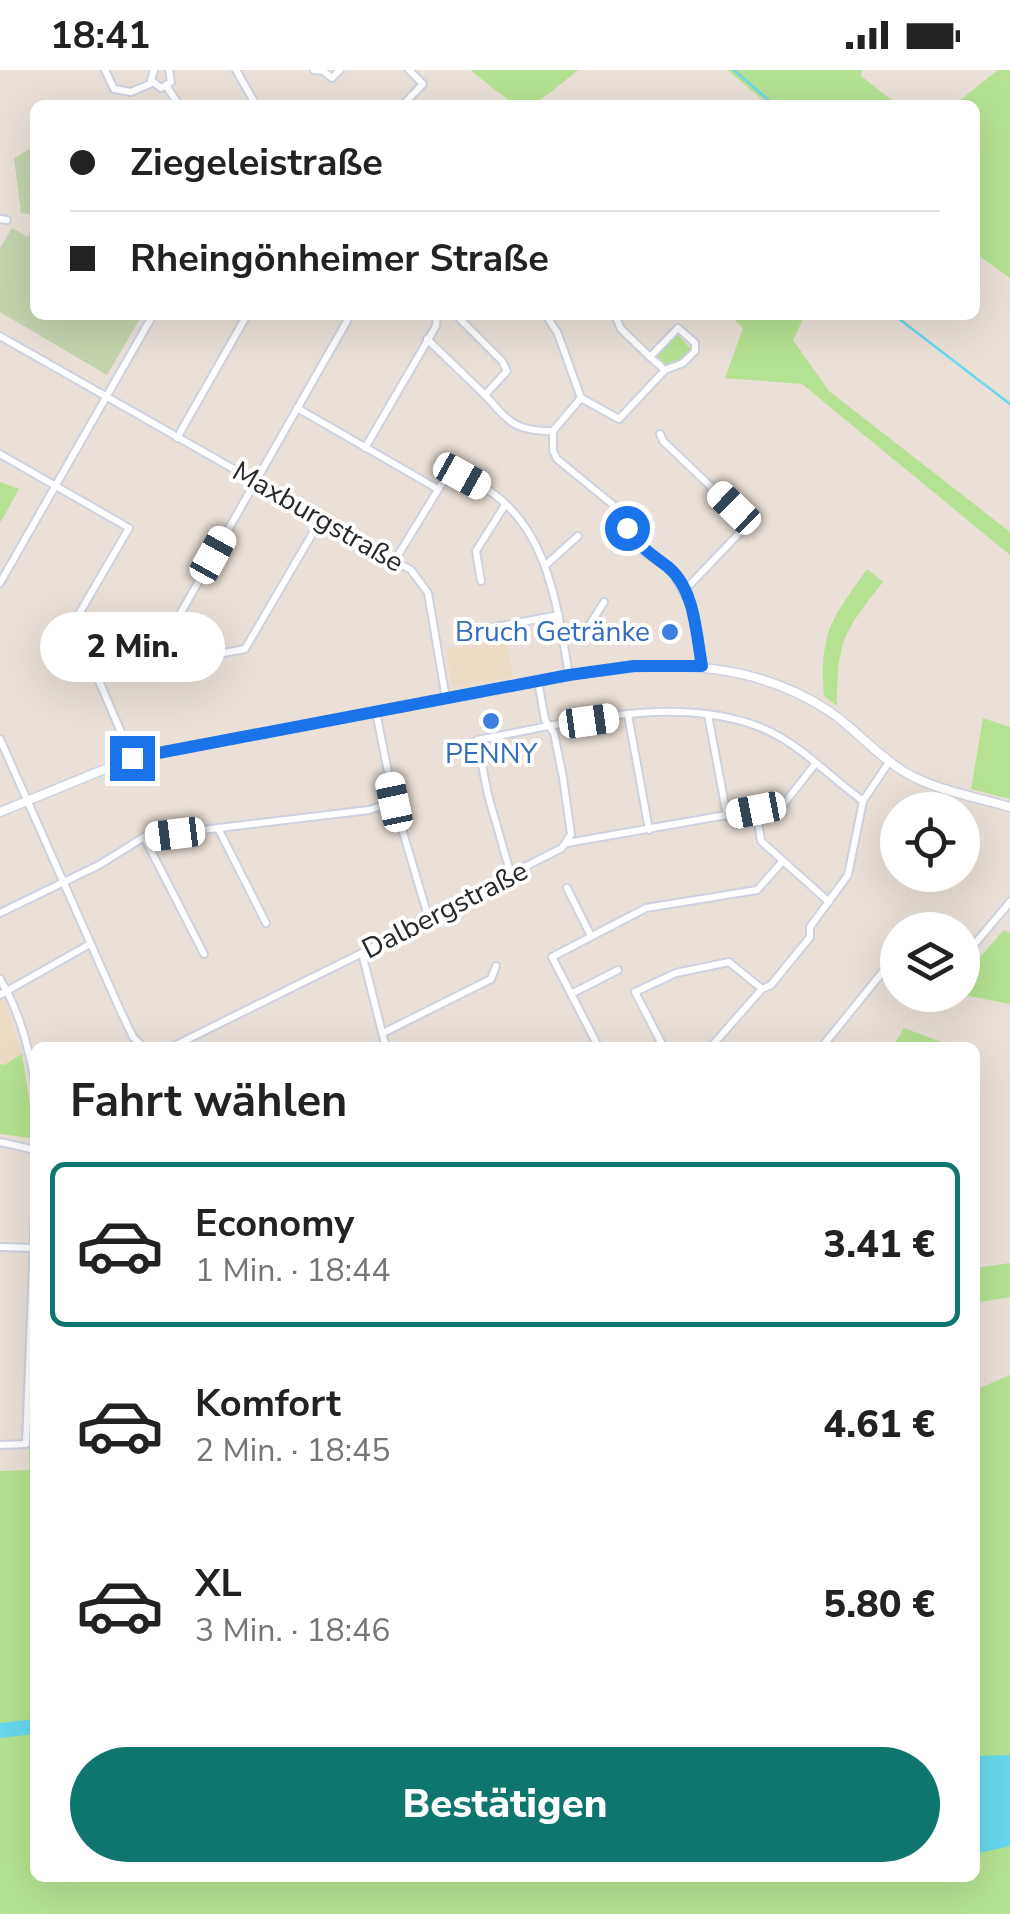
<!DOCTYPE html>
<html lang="de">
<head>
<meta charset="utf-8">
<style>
	:root { --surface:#fff; --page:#f2f2f2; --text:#222; --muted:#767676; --line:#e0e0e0; --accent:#0f766e }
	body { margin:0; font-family:"Nunito Sans",sans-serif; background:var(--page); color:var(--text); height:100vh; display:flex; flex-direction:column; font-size:38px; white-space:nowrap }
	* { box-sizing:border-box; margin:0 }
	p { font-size:32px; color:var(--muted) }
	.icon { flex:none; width:55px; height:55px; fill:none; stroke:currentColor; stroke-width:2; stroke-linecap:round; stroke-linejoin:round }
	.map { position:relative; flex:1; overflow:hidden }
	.details { position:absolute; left:30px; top:972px; width:950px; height:840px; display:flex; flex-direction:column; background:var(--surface); border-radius:15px; box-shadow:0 10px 40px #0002 }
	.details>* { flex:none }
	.top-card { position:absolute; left:30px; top:30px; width:950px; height:220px; border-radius:15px; box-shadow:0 10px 40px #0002; display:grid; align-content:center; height:220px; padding:0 40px; background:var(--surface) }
	.controls { position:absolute; left:880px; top:722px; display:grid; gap:20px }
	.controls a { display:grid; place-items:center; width:100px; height:100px; border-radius:50%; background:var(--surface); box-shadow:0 10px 40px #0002; font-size:50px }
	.end { position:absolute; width:45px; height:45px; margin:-22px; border:12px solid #1a73e8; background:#fff; box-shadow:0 0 0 5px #fff }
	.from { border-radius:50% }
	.bubble { position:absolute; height:70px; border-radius:35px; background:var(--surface); box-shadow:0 10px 40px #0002; font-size:32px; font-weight:800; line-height:70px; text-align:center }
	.car { position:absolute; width:30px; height:60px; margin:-30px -15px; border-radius:12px; box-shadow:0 0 8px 2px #0007; background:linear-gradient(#fff 24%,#345 0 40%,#fff 0 76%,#345 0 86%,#fff 0) }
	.top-card b { display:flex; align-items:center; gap:35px; height:95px; font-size:38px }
	.top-card b+b { border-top:2px solid var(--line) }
	.top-card i { width:25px; height:25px; background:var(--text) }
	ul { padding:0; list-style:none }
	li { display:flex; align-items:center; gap:30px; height:165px; margin:0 20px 15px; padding:0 20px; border:5px solid transparent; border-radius:15px }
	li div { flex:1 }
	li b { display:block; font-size:38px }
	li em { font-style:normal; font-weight:800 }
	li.current { border-color:var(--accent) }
	li>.icon { width:90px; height:90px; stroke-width:1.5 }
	h2 { padding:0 40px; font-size:45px; line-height:120px }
	.button { display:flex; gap:20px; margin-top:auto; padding:20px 40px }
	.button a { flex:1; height:115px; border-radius:60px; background:var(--accent); color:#fff; font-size:40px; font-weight:800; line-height:115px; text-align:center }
	.status { display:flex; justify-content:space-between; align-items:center; height:70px; padding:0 50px; background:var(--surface); direction:ltr }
	.status svg { height:28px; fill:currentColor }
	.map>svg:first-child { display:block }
</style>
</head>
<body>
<div class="status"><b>18:41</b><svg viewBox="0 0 49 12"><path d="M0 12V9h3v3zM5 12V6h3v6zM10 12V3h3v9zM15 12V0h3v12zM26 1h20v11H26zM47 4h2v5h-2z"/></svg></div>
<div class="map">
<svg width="1010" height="1844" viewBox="0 0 1010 1844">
	<rect width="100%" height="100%" fill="#eae0d7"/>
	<!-- education -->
	<g fill="#eddcc5">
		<polygon points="506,567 513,607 452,618 446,579"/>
		<polygon points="4,929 22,984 4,995 0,994 0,932"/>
	</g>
	<!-- green -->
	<g fill="#b5e292">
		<path d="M471,0H578C523,45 527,47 471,0Z"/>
		<polygon points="728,0 862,0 861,6 898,35 768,35"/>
		<polygon points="998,0 1010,0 1010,208 975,183 975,35 954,35"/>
		<polygon points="729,245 805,245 793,270 829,321 1010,462 1010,485 802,314 725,308 743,258"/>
		<polygon points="677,264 691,279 677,293 664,299 653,287"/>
		<polygon points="0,412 19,419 0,453"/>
		<path d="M867,499L883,512C842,564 838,570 837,636L824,626C820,560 831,551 867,499Z"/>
		<polygon points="983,648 1010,657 1010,729 971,719"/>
		<polygon points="1004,860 1010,863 1010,934 963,925 963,906"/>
		<polygon points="904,958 955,977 893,977"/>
		<polygon points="22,984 32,1048 31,1068 0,1064 0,994 4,995"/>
		<polygon points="1010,1193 1010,1227 975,1233 975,1198"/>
		<polygon points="1010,1305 1010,1844 0,1844 0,1401 29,1400 29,1368 35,1368 35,1808 975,1808 975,1320"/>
	</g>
	<!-- cemetery -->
	<g fill="#c4d4ae">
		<polygon points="35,76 35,145 21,143 14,88"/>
		<polygon points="35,156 35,245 142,245 107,305 0,242 0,178 12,158 28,167"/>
	</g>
	<!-- water -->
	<g fill="#67d9ef">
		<polygon points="35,1649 35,1664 0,1668 0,1653"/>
		<polygon points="1010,1685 1010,1776 975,1784 975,1686"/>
	</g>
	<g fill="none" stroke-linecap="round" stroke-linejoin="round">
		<!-- stream -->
		<g stroke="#67d9ef" stroke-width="2.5">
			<polyline points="734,0 774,35"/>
			<polyline points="894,245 1010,334"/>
		</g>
		<defs>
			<g id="minor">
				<polyline points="105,0 114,19 131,22 152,13"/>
				<polyline points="154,0 151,10 161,18 171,12 169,0"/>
				<polyline points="236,0 256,35"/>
				<polyline points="314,0 323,1 332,8 340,0"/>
				<polyline points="167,17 179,35"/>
				<polyline points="403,35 423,14 409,0"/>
				<polyline points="0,149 7,150"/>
				<path d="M456,245L502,291L507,301L485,325C510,353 515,361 553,361"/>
				<polyline points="546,245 558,264 581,328 553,361 553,381 557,389 612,434 643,481 670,499 692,537 702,596"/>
				<polyline points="615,245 621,259 650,287"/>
				<polyline points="0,266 411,500 428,523 446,629"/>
				<polyline points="427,269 485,325"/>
				<polyline points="581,328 619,349 665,300 683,293 695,281 695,273 678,258 650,287 665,300"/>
				<polyline points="297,338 436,418"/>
				<polyline points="660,364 663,371 749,453 684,521"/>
				<polyline points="177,368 247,245"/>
				<polyline points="365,378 436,256 437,245"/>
				<polyline points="0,384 129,458 62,573 91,592 132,688"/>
				<path d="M395,490L449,402C544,430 555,522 569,605"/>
				<polyline points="547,494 578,466"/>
				<polyline points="481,511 476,481 505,435"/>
				<polyline points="0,513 153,245"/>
				<polyline points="490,558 559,545"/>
				<polyline points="564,570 584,564 604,532"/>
				<polyline points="184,590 179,546 347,251"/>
				<polyline points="98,607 245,579 321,449"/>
				<polyline points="376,642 394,732 428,846"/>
				<polyline points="628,645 649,760"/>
				<polyline points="708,645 727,746"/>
				<polyline points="0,669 121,942 133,967 144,978"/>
				<polyline points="756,740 761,771 829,832"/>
				<polyline points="218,758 266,853"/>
				<polyline points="144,767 204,884"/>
				<polyline points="567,773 783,735 816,693"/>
				<path d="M511,805L488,725L477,670C565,654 669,624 757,656C798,671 828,706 863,731"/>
				<polyline points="567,818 591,866"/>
				<polyline points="0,843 99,795 144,767 369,740 394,732"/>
				<polyline points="362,883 386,978"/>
				<polyline points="962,889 1010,832"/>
				<path d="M0,909C19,940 28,976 35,1011"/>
				<polyline points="571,924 618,900"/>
				<polyline points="0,925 90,874"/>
				<polyline points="383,963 491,909 496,896"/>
				<polyline points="170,978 362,883 428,846 562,778 571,764 563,708 554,663 545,650 538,611"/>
				<polyline points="599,978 552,887 646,838 757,820 782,792"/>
				<polyline points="664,978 635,922 676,903 729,892 762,919"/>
				<polyline points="710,978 762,919 771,915 810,867 810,857 848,805 863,731 889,692"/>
				<polyline points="821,978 898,883"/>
				<polyline points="0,1072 35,1080"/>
				<polyline points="0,1177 34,1178"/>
				<polyline points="0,1375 26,1374 35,1141"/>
			</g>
			<path id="tertiary" d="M0,742L132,688L569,605C661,591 748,588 829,641C857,660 878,687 908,704C939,721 976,727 1010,737"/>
		</defs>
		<!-- minor casing -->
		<use href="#minor" stroke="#cdd2e0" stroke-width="10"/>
		<!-- tertiary casing -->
		<use href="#tertiary" stroke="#cdd2e0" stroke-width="11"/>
		<!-- minor -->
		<use href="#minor" stroke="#fff" stroke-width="6"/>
		<!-- tertiary -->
		<use href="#tertiary" stroke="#fff" stroke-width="8"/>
	</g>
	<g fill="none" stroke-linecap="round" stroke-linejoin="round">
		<!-- route -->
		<path stroke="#1a73e8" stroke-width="12" d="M132,688L569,605L634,596H702C696,564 695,519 668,497C651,484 639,477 627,458"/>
	</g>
	<!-- markers -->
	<g fill="#3f7fe0" stroke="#fff" stroke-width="4">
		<circle cx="670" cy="562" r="10"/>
		<circle cx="491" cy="651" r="10"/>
	</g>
	<g text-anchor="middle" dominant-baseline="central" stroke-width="8" stroke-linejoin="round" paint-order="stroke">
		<!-- street labels -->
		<g font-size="28" fill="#272727" stroke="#fff">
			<text transform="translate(318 447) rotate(30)">Maxburgstraße</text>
			<text transform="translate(445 840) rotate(-27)">Dalbergstraße</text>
		</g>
		<!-- shop labels -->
		<g font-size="28" fill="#366cbe" stroke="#fff" text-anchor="end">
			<text x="650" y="562">Bruch Getränke</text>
			<text x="491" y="684" text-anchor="middle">PENNY</text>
		</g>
	</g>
</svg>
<div class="controls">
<a><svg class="icon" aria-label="locate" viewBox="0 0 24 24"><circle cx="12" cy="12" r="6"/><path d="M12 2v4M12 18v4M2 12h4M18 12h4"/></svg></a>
<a><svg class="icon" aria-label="layers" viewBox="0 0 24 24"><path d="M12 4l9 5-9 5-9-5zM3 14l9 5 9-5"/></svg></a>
</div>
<i class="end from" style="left:627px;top:458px"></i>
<i class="end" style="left:132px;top:688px"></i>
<div class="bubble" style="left:40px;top:542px;width:185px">2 Min.</div>
<i class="car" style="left:462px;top:406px;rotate:119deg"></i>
<i class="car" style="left:734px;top:438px;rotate:314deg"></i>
<i class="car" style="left:213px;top:485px;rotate:29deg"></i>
<i class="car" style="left:589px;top:651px;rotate:82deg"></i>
<i class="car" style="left:394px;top:732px;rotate:348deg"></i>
<i class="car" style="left:756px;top:740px;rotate:259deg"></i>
<i class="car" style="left:175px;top:764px;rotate:263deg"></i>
<div class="top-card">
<b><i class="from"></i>Ziegeleistraße</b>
<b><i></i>Rheingönheimer Straße</b>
</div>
<section class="details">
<h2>Fahrt wählen</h2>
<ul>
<li class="current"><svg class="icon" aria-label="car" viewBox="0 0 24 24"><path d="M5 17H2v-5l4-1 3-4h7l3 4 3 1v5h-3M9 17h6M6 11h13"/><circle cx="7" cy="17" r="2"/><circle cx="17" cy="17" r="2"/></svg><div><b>Economy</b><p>1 Min. · 18:44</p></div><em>3.41 €</em></li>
<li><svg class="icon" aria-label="car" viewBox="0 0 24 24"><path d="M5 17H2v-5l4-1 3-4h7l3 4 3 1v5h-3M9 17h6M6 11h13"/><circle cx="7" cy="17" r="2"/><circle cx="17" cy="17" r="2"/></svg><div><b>Komfort</b><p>2 Min. · 18:45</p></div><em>4.61 €</em></li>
<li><svg class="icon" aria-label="car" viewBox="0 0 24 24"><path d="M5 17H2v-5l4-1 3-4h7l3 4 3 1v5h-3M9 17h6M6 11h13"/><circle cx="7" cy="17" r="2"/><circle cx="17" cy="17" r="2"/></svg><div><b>XL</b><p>3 Min. · 18:46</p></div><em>5.80 €</em></li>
</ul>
<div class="button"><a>Bestätigen</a></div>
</section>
</div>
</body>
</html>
